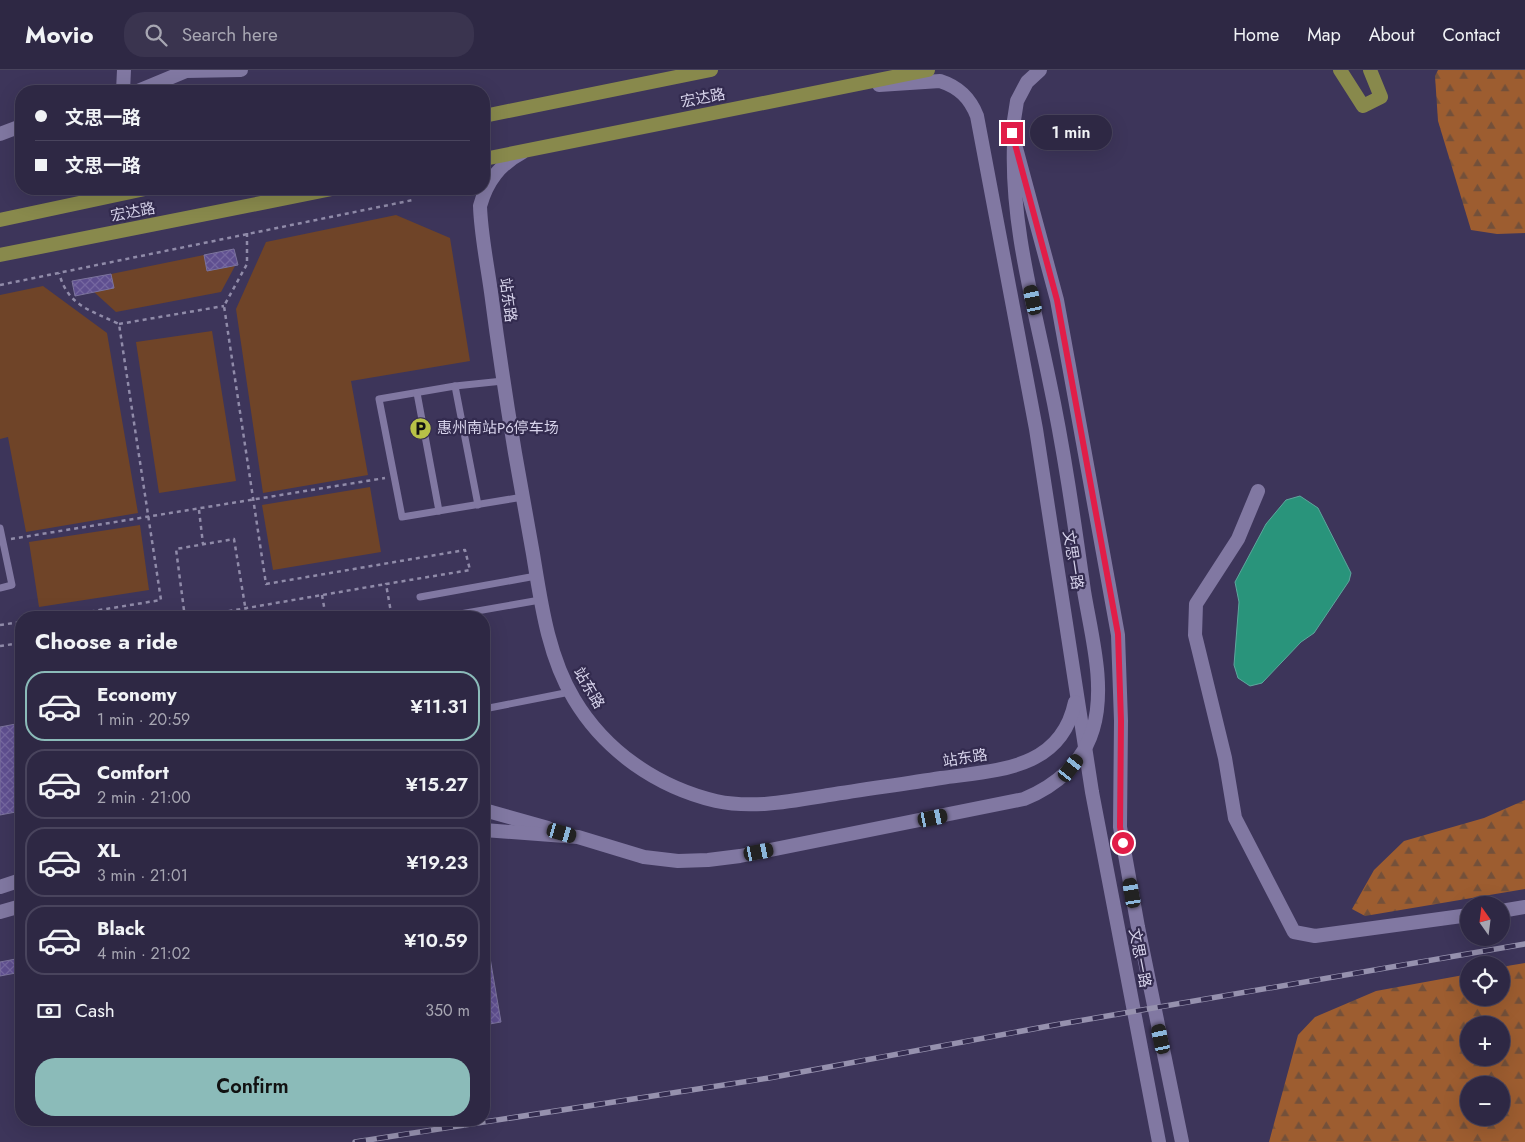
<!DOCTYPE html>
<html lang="en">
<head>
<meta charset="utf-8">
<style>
	:root { --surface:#2e2844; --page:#3a344f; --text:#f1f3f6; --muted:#a7a6b2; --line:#49445d; --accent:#8bbbb9 }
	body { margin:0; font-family:Jost,"Noto Sans SC",sans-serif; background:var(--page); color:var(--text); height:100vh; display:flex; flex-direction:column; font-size:19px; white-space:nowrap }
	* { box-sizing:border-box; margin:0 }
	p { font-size:16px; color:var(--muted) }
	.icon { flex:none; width:28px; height:28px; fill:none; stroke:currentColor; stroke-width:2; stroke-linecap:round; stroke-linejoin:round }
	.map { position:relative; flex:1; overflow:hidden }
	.panel { position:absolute; left:15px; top:541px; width:475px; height:515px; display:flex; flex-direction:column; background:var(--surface); border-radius:20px; box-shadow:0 5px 20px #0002,0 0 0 1px var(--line) }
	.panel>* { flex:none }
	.guide { position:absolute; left:15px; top:15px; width:475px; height:110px; border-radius:20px; box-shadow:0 5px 20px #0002,0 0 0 1px var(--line); display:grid; align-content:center; height:110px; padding:0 20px; background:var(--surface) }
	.needle { width:32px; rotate:346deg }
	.fabs { position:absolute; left:1460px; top:826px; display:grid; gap:10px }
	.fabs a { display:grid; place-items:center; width:50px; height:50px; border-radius:50%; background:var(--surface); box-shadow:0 5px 20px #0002,0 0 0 1px var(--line); font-size:25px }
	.end { position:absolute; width:22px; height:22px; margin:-11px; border:6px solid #e11d48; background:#fff; box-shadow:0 0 0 2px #fff }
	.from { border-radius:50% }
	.bubble { position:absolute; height:35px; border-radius:18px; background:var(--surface); box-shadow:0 5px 20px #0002,0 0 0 1px var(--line); font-size:16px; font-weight:600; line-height:35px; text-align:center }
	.car { position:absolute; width:15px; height:30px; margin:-15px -8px; border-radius:6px; box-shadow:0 0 4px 1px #0007; background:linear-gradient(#222 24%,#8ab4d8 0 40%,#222 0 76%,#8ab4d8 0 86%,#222 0) }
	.guide b { display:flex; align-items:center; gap:18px; height:48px; font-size:19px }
	.guide b+b { border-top:1px solid var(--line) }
	.guide i { width:12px; height:12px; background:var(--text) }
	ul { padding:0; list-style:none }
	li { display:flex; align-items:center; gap:15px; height:70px; margin:0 10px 8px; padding:0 10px; border:2px solid var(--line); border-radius:20px }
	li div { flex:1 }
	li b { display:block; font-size:19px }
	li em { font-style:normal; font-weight:600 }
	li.on { border-color:var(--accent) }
	li>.icon { width:45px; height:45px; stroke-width:1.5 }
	h2 { padding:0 20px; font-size:22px; line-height:60px }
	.pay { display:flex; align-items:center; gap:12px; height:55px; padding:0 20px; font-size:19px }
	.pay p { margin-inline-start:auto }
	.button { display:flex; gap:10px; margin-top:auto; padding:10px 20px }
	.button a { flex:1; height:58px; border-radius:20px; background:var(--accent); color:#111; font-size:20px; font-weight:600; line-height:58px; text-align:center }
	header { display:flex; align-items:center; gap:30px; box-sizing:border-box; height:70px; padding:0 25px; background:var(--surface); border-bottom:1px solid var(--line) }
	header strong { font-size:24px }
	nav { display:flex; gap:28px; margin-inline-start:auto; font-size:18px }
	.search { width:350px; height:45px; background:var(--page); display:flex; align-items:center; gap:12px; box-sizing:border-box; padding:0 18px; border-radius:20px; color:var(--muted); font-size:19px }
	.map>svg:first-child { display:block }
</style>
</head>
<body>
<header>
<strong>Movio</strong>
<div class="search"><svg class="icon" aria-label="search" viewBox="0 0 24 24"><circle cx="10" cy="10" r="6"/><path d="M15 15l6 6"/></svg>Search here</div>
<nav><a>Home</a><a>Map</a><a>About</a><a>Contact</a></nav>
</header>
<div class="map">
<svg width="1525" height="1072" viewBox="0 0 1525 1072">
	<defs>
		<pattern id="forest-firs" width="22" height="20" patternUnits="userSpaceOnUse" patternTransform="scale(1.25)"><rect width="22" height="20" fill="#9d5d30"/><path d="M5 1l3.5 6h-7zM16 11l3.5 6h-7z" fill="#73503a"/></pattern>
		<pattern id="building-cross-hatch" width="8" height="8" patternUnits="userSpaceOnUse" patternTransform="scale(1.25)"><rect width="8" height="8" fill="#5f4f90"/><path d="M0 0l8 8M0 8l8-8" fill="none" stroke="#7567a0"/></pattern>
	</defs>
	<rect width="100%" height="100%" fill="#3d355a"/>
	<!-- grass -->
	<g fill="#6f4428">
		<polygon points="396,145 450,168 470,291 351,311 368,405 263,423 236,239 266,172"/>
		<polygon points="204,185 207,201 235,196 221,222 116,242 94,222 113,218 111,204"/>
		<polygon points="43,216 107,263 138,443 26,462 8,367 0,369 0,225"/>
		<polygon points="212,261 236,411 159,423 136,272"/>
		<polygon points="370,417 381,482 273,500 262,435"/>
		<polygon points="140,455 149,520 39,537 29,472"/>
	</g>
	<!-- forest -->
	<g fill="url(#forest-firs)" fill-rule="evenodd">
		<polygon points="1438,0 1525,0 1525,163 1497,164 1471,160 1438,51 1435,6"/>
		<polygon points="1525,730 1525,819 1365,846 1352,839 1374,800 1404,771 1484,748"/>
		<path d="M1525,893V1072H1269L1298,965L1315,947L1376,921L1469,904V928H1501V897ZM1469,955H1501V988H1469ZM1469,1015H1501V1048H1469Z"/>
	</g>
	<!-- water -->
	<polygon fill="#29947b" stroke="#5da79d" points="1300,426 1318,438 1351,503 1349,511 1314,563 1301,572 1262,613 1250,616 1238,608 1234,595 1239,532 1235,512 1266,454 1286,430"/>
	<!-- building -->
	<g fill="url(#building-cross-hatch)" stroke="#7c749d">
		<polygon points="234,179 238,195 207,201 204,185"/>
		<polygon points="111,204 114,218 75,226 72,211"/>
		<polygon points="21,653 21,741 0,745 0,657"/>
		<polygon points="484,853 501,952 484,955"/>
		<polygon points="21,888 21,902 0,906 0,892"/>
	</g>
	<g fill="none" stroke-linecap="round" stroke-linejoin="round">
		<!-- path -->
		<g stroke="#908ba9" stroke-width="2.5" stroke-dasharray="4 4" stroke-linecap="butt">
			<polyline points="247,163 247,194 224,236 266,514 465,480 470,500 386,514 392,548"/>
			<polyline points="0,215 413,130"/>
			<polyline points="119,254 224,236"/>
			<polyline points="199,440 203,474"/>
			<polyline points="11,469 385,408"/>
			<polyline points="322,525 326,548"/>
			<path d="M51,548L161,530L119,254C90,240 68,236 59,203"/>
			<polyline points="185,548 176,479 234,469 247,548"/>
			<polyline points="189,548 386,514"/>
			<polyline points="0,555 21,552"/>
			<polyline points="0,576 21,573"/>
		</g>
		<!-- service -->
		<g stroke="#8178a2" stroke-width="7">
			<polyline points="503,311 455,316 379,329 402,447 523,427"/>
			<polyline points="455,316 478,435"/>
			<polyline points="417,323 439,441"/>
			<polyline points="0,458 12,515 0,518"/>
			<polyline points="420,527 536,506"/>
			<polyline points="437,548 540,530"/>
			<polyline points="484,639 570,622"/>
		</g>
		<!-- minor -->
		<g stroke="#8178a2" stroke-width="14">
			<polyline points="123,21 124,0"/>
			<polyline points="138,21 186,1 241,0"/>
			<polyline points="0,64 21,56"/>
			<polyline points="1258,421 1238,469 1196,534 1195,565 1225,688 1235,748 1294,862 1315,866 1469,845"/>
			<polyline points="1501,841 1525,837"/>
		</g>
		<!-- tertiary -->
		<g stroke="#8178a2" stroke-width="14">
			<polyline points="1040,0 1027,12 1017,31 1012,63 1057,230 1118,565 1121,651 1120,757 1138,857 1182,1072"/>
			<path d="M879,15L940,11C959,17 970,28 977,46L1036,359L1092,722L1159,1072"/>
			<path d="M523,82C500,94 487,111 480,136C481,165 487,193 491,222C498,276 506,329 515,383C521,417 527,450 533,484C541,533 548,586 574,629C605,681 657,717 716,731C753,739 792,731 829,725C866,719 904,714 941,708C997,700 1061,700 1075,632"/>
			<polyline points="484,740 548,758"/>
			<path d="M484,760L578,767L644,787L678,791L708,790L740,786L1024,729C1056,716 1083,693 1093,659C1106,616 1091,564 1084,521C1074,450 1064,379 1049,309C1033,231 1011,154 1014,74"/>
			<polyline points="0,817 21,810"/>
			<polyline points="0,842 21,836"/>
		</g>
		<!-- primary -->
		<g stroke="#88894c" stroke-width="14">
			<polyline points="1340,0 1363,36 1381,27 1370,0"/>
			<polyline points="484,46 711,0"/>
			<polyline points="484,89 928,0"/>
			<polyline points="0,150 145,119"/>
			<polyline points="0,185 332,119"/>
		</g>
		<defs>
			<polyline id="rail" points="355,1072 769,1008 1049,956 1525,874"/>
		</defs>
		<!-- rail casing -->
		<use href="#rail" stroke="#9691ae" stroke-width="5.5"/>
		<!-- rail -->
		<use href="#rail" stroke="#332b4f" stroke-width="4" stroke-dasharray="11" stroke-linecap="butt"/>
	</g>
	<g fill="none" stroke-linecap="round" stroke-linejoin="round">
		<!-- route -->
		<polyline stroke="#e11d48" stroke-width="6" points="1012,63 1057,230 1118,564 1121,651 1120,757 1123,773"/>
	</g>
	<!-- icons -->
	<defs>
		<symbol id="parking-disc" viewBox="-11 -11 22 22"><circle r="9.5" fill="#b8c147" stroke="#332b4f"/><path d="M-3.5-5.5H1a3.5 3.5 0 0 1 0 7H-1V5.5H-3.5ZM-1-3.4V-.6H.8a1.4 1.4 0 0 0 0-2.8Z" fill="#111"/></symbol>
	</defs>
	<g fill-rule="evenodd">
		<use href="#parking-disc" x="408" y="346" width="25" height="25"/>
	</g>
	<g text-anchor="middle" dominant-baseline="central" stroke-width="4.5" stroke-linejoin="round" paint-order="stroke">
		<!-- street labels -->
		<g font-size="15" fill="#d7d3eb" stroke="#332b4f">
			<text transform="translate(703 28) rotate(-11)">宏达路</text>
			<text transform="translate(133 142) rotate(-11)">宏达路</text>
			<text transform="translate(508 230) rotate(82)">站东路</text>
			<text transform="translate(1073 490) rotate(81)">文思一路</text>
			<text transform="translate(589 618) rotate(59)">站东路</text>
			<text transform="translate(965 688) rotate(-9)">站东路</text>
			<text transform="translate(1140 888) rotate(79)">文思一路</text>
		</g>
		<!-- poi labels -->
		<g font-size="15" fill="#d7d3eb" stroke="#332b4f" text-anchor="start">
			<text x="437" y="358">惠州南站P6停车场</text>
		</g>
	</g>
</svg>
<div class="fabs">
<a><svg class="needle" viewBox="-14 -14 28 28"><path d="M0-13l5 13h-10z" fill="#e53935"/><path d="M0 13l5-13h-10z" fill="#a7a6b2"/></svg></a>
<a><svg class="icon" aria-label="locate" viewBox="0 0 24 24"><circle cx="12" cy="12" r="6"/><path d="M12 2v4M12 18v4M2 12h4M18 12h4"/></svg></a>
<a>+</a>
<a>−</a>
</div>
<i class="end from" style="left:1123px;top:773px"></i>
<i class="end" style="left:1012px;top:63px"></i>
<div class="bubble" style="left:1030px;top:45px;width:82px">1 min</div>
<i class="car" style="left:1033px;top:230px;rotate:348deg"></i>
<i class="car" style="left:1071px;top:698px;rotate:38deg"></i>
<i class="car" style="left:933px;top:748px;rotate:79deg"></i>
<i class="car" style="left:562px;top:763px;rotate:106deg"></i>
<i class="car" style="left:759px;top:782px;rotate:79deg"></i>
<i class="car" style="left:1132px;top:823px;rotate:350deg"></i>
<i class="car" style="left:1161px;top:969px;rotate:348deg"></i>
<div class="guide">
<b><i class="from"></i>文思一路</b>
<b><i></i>文思一路</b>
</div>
<section class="panel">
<h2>Choose a ride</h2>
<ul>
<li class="on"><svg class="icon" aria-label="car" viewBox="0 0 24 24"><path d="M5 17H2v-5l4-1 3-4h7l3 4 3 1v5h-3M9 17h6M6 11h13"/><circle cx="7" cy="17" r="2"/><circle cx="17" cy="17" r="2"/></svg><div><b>Economy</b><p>1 min · 20:59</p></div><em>¥11.31</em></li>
<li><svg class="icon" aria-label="car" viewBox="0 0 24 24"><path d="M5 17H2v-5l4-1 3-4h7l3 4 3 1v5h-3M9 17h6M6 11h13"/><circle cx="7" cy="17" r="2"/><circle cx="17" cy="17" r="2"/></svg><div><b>Comfort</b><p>2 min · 21:00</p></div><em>¥15.27</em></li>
<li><svg class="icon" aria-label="car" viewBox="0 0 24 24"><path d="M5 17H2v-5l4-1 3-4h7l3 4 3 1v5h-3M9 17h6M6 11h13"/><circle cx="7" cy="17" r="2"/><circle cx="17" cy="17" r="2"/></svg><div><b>XL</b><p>3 min · 21:01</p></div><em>¥19.23</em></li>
<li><svg class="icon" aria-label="car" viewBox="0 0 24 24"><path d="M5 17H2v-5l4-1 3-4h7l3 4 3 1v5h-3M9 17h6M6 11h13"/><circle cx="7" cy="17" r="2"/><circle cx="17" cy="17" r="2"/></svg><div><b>Black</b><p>4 min · 21:02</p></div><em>¥10.59</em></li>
</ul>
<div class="pay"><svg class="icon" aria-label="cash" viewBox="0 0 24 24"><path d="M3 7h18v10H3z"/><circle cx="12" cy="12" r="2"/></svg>Cash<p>350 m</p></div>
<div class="button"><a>Confirm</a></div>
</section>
</div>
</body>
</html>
